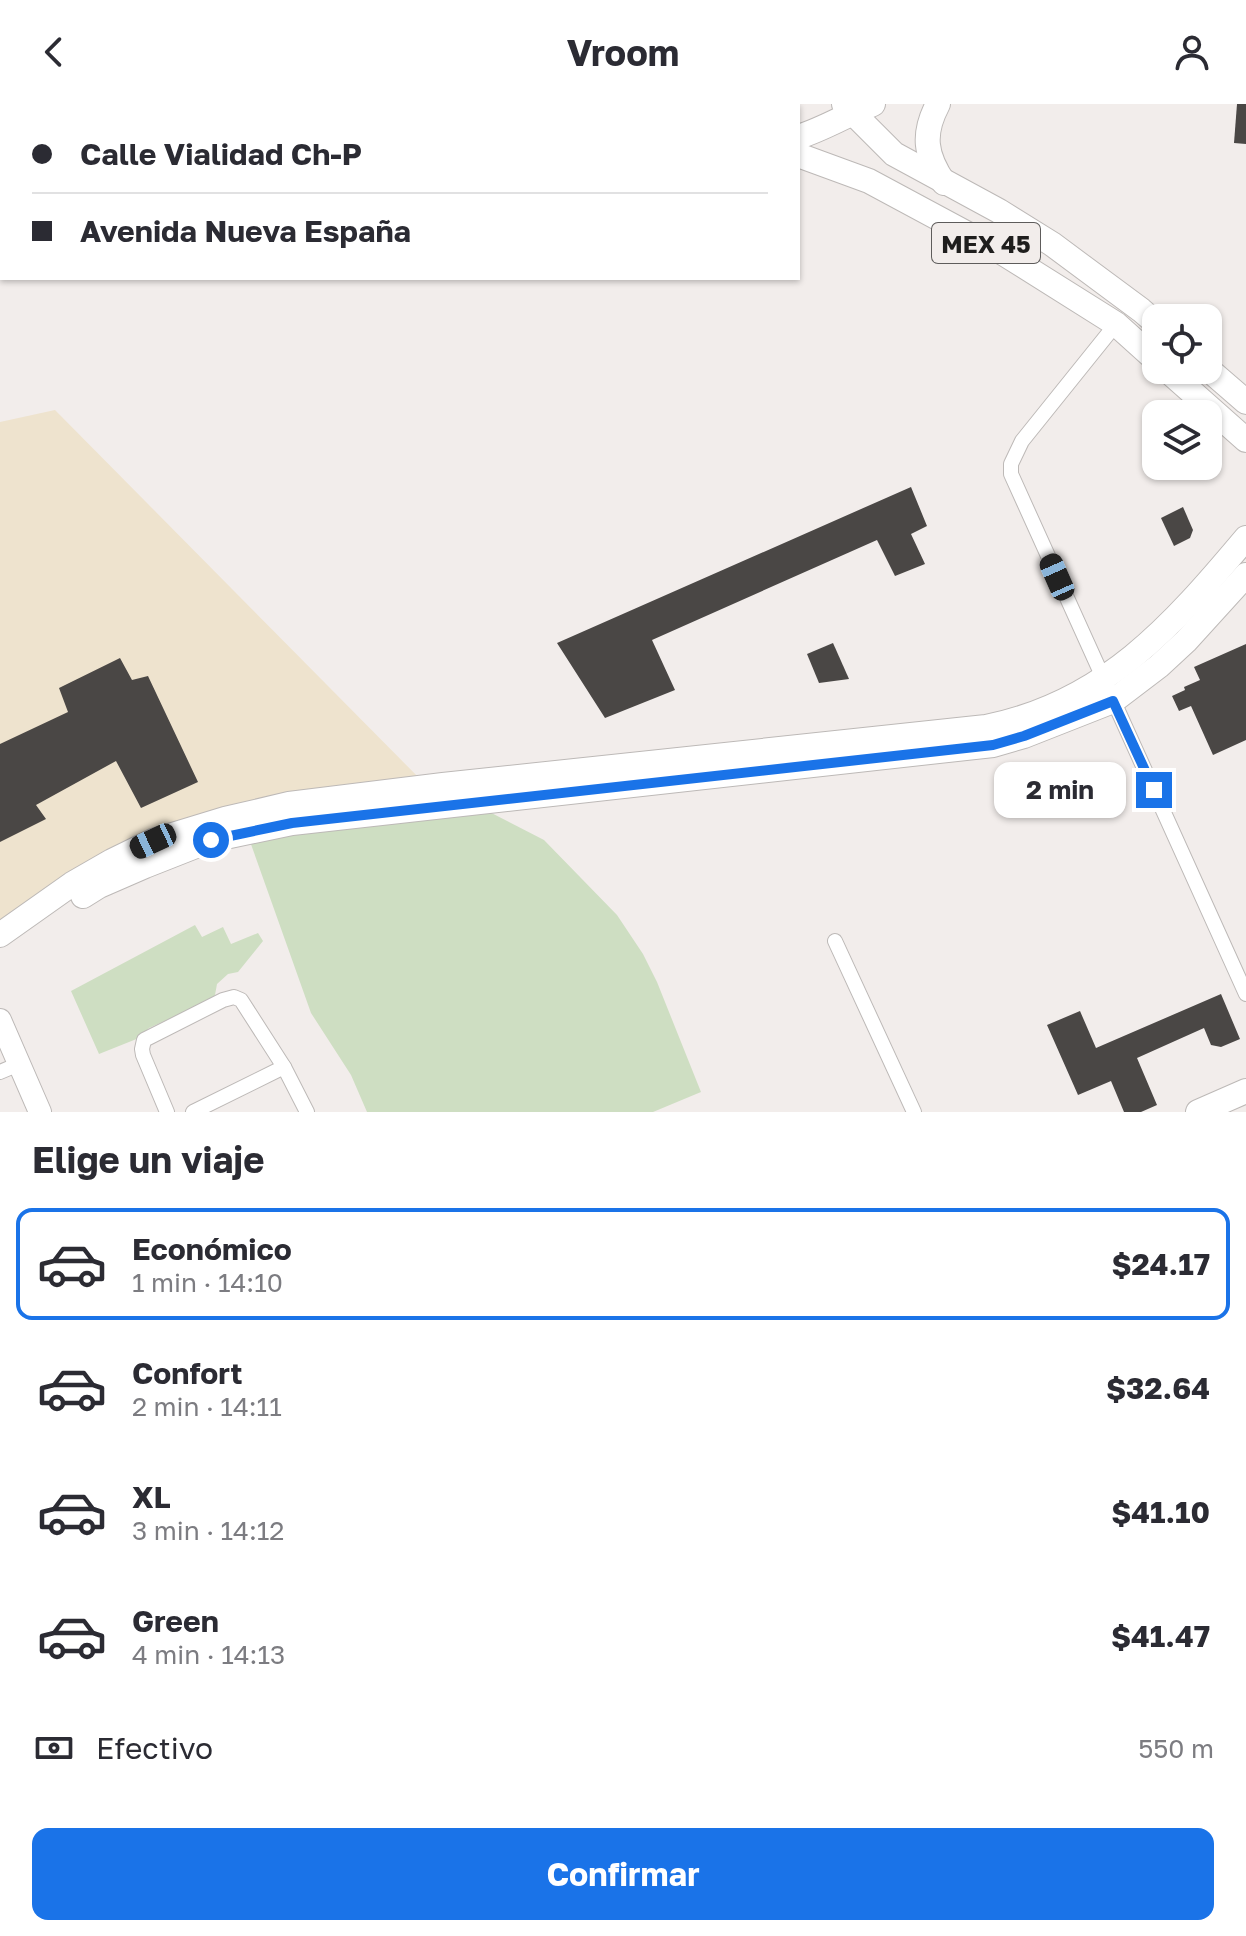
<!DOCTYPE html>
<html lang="es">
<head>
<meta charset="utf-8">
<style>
	:root { --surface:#fff; --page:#f2f2f3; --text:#2b2b33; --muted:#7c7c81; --line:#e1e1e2; --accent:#1a73e8 }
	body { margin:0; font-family:"Golos Text",sans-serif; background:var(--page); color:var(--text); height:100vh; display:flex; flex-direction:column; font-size:30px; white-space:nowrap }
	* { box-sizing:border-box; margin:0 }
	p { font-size:26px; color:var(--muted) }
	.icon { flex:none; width:44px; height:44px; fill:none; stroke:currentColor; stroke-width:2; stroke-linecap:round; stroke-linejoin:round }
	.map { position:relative; height:1008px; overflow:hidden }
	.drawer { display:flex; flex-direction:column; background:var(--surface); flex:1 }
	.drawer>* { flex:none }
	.top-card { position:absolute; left:0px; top:0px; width:800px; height:176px; box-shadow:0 2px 6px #0004; display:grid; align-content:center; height:176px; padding:0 32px; background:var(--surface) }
	.controls { position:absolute; left:1142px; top:200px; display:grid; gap:16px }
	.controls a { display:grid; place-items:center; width:80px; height:80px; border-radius:16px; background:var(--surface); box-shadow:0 2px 6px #0004; font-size:40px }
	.end { position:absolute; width:36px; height:36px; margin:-18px; border:10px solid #1a73e8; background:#fff; box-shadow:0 0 0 4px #fff }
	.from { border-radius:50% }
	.bubble { position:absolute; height:56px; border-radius:16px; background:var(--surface); box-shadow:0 2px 6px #0004; font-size:26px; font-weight:700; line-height:56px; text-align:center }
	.car { position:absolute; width:24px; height:48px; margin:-24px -12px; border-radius:10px; box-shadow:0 0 6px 2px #0007; background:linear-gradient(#222 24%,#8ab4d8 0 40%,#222 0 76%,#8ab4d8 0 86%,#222 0) }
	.top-card b { display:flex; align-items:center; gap:28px; height:76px; font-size:30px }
	.top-card b+b { border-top:2px solid var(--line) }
	.top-card i { width:20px; height:20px; background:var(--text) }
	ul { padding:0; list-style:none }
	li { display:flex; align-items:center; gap:24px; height:112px; margin:0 16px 12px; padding:0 16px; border:4px solid transparent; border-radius:16px }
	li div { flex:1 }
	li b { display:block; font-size:30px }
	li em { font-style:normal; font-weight:700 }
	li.on { border-color:var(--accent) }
	li>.icon { width:72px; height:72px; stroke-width:1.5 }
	h2 { padding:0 32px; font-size:36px; line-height:96px }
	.pay { display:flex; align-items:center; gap:20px; height:88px; padding:0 32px; font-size:30px }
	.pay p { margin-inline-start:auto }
	.button { display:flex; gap:16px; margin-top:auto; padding:16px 32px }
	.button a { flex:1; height:92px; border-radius:16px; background:var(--accent); color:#fff; font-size:32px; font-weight:700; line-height:92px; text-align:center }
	header { display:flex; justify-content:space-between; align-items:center; height:104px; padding:0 32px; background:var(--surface); font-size:36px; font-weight:700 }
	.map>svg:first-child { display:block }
</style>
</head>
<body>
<header><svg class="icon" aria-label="back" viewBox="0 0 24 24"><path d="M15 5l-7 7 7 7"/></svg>Vroom<svg class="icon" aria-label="person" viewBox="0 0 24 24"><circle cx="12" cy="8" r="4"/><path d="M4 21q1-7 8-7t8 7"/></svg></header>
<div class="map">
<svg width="1246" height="1008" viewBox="0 0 1246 1008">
	<rect width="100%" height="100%" fill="#f2edeb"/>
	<!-- industrial -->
	<polygon fill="#eee3ce" points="55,306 427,682 288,697 0,827 0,318"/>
	<!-- green -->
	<g fill="#cedec2">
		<polygon points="472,699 544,736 617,811 643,850 657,878 701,988 653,1008 367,1008 351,971 311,909 247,729"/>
		<polygon points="195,821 202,833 223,823 231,840 258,829 263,837 238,868 228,870 217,880 215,891 211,896 149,924 139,934 99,950 71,887"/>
	</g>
	<!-- building -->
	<g fill="#4a4745">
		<polygon points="1237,0 1246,0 1246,40 1234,39"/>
		<polygon points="911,383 927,422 911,430 925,460 895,472 877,436 652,536 675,586 605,614 557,539"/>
		<polygon points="1183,403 1193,426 1190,434 1174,442 1161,414"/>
		<polygon points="833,539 849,575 819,579 807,550"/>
		<polygon points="1246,540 1246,636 1213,651 1191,602 1179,607 1172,592 1185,586 1184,583 1200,576 1194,563"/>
		<polygon points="120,554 132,576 148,572 198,678 141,704 116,657 36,701 46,715 0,738 0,640 68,608 59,584"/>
		<polygon points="1221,890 1240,935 1221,943 1211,941 1204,924 1137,954 1157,1001 1141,1008 1124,1008 1111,977 1078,991 1047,921 1080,907 1096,944"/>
	</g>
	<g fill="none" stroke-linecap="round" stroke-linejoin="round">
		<defs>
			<g id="street">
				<polyline points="1116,220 1022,337 1011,360 1011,370 1246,890"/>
				<polyline points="835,837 914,1008"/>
				<polyline points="0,968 19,960"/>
				<polyline points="167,1008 143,951 142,945 144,936 223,896 234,893 241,896 284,963 307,1008"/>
				<polyline points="193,1008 284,963"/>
			</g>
			<polyline id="secondary" points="0,916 40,1008"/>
			<g id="primary">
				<polyline points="607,0 616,2"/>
				<polyline points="844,0 894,50 999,107 1052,140 1141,206 1156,219"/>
				<path d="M938,0C922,30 925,51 944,79"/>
				<path d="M798,33C824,25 848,10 873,0"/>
				<polyline points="798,51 869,77 1003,149 1116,220 1156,256"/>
				<polyline points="1208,265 1246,298"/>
				<polyline points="1167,266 1246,336"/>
				<polyline points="83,792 99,782 145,762 211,736 292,719 993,641 1024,632 1113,597 1159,562 1186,537 1246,471"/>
				<path d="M0,831L72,780L112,757L153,737L225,715L289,700L443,681L986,623C1105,599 1172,522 1246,434"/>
				<polyline points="1198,1008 1246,987"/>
			</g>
		</defs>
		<!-- street casing -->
		<use href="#street" stroke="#bdb9b7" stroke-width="16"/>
		<!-- secondary casing -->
		<use href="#secondary" stroke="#bdb9b7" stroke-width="24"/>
		<!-- primary casing -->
		<use href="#primary" stroke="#bdb9b7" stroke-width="26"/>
		<!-- street -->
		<use href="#street" stroke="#fff" stroke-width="14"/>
		<!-- secondary -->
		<use href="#secondary" stroke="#fff" stroke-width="22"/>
		<!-- primary -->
		<use href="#primary" stroke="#fff" stroke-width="24"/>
	</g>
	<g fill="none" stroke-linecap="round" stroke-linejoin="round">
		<!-- route -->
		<polyline stroke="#1a73e8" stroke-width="10" points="211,736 292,719 993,641 1024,632 1113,597 1154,686"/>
	</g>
	<g text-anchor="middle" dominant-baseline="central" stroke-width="8" stroke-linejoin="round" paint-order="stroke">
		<!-- shield labels -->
		<rect fill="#f2edeb" stroke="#5e5c5b" stroke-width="2" x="932" y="119" width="108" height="40" rx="6"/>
		<g font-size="24" font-weight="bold" fill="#1f1e1d">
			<text x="986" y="139">MEX 45</text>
		</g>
	</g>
</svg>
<div class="controls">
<a><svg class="icon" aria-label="locate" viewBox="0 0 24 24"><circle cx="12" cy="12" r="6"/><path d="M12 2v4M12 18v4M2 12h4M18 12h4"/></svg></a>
<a><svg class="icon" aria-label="layers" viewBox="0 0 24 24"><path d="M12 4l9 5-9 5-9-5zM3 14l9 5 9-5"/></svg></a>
</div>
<i class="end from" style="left:211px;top:736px"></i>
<i class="end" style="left:1154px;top:686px"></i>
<div class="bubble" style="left:994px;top:658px;width:132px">2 min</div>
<i class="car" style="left:1057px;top:473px;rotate:336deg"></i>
<i class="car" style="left:153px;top:737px;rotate:245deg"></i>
<div class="top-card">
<b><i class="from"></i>Calle Vialidad Ch-P</b>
<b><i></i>Avenida Nueva España</b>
</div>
</div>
<section class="drawer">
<h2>Elige un viaje</h2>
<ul>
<li class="on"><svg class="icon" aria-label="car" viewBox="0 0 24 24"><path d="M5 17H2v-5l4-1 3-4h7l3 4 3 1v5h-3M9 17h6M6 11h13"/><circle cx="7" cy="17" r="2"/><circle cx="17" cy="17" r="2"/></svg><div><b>Económico</b><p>1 min · 14:10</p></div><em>$24.17</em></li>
<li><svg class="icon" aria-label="car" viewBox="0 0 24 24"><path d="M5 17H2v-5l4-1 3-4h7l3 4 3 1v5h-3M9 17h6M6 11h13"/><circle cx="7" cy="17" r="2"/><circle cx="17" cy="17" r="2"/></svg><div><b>Confort</b><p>2 min · 14:11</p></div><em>$32.64</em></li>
<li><svg class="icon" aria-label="car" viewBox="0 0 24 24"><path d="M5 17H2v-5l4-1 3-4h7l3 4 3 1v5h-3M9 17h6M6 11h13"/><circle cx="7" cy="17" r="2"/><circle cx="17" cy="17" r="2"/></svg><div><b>XL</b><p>3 min · 14:12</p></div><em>$41.10</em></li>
<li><svg class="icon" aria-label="car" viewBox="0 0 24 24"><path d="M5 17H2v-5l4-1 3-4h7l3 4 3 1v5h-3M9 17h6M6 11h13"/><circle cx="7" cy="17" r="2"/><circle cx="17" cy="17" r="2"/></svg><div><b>Green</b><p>4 min · 14:13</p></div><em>$41.47</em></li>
</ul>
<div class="pay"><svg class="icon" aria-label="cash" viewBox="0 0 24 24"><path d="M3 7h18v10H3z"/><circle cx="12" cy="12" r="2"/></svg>Efectivo<p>550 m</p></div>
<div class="button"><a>Confirmar</a></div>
</section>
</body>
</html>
